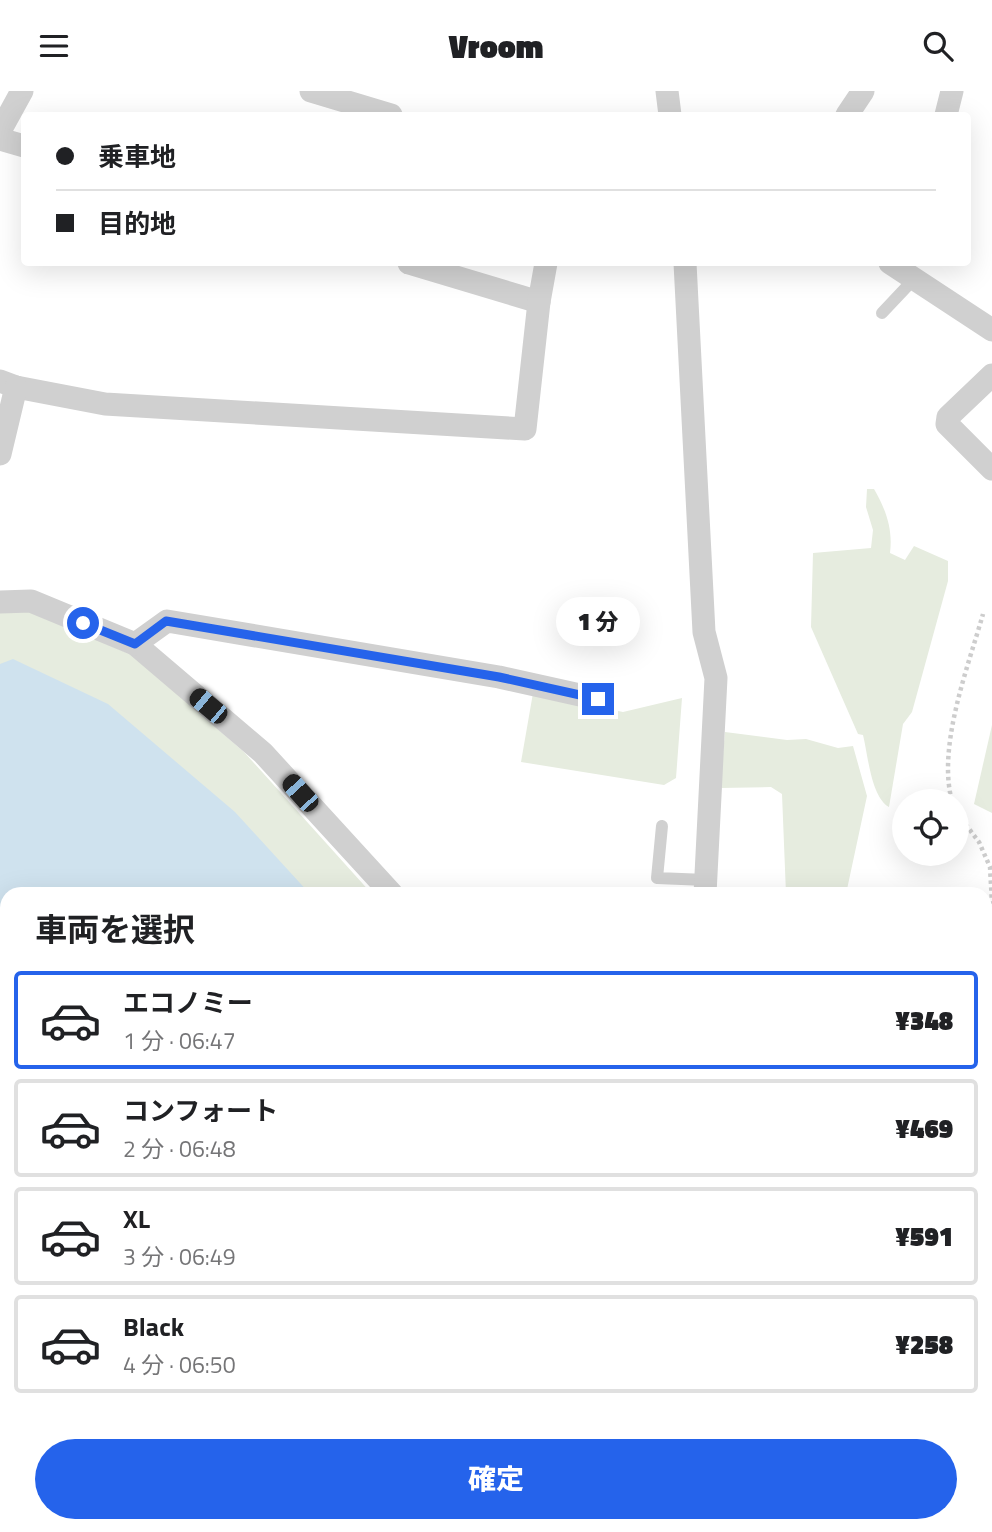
<!DOCTYPE html>
<html lang="ja">
<head>
<meta charset="utf-8">
<style>
	:root { --surface:#fff; --page:#f6f6f6; --text:#202124; --muted:#757577; --line:#e0e0e0; --accent:#2563eb }
	body { margin:0; font-family:"Titillium Web","Noto Sans JP",sans-serif; background:var(--page); color:var(--text); height:100vh; display:flex; flex-direction:column; font-size:26px; white-space:nowrap }
	* { box-sizing:border-box; margin:0 }
	p { font-size:23px; color:var(--muted) }
	.icon { flex:none; width:38px; height:38px; fill:none; stroke:currentColor; stroke-width:2; stroke-linecap:round; stroke-linejoin:round }
	.map { position:relative; flex:1; overflow:hidden }
	.side { position:absolute; left:0px; top:796px; width:992px; height:646px; display:flex; flex-direction:column; background:var(--surface); border-radius:21px 21px 0 0; box-shadow:0 7px 28px #0002 }
	.side>* { flex:none }
	.top-card { position:absolute; left:21px; top:21px; width:950px; height:154px; border-radius:7px; box-shadow:0 7px 28px #0002; display:grid; align-content:center; height:154px; padding:0 35px; background:var(--surface) }
	.controls { position:absolute; left:892px; top:698px; display:grid; gap:14px }
	.controls a { display:grid; place-items:center; width:77px; height:77px; border-radius:50%; background:var(--surface); box-shadow:0 7px 28px #0002; font-size:35px }
	.end { position:absolute; width:32px; height:32px; margin:-16px; border:9px solid #2563eb; background:#fff; box-shadow:0 0 0 4px #fff }
	.from { border-radius:50% }
	.bubble { position:absolute; height:49px; border-radius:24px; background:var(--surface); box-shadow:0 7px 28px #0002; font-size:23px; font-weight:800; line-height:49px; text-align:center }
	.car { position:absolute; width:21px; height:42px; margin:-21px -10px; border-radius:9px; box-shadow:0 0 5px 2px #0007; background:linear-gradient(#222 24%,#8ab4d8 0 40%,#222 0 76%,#8ab4d8 0 86%,#222 0) }
	.top-card b { display:flex; align-items:center; gap:24px; height:66px; font-size:26px }
	.top-card b+b { border-top:2px solid var(--line) }
	.top-card i { width:18px; height:18px; background:var(--text) }
	ul { padding:0; list-style:none }
	li { display:flex; align-items:center; gap:21px; height:98px; margin:0 14px 10px; padding:0 21px; border:4px solid var(--line); border-radius:7px }
	li div { flex:1 }
	li b { display:block; font-size:26px }
	li em { font-style:normal; font-weight:800 }
	li.on { border-color:var(--accent) }
	li>.icon { width:63px; height:63px; stroke-width:1.5 }
	h2 { padding:0 35px; font-size:32px; line-height:84px }
	.primary-button { display:flex; gap:14px; margin-top:auto; padding:14px 35px }
	.primary-button a { flex:1; height:80px; border-radius:42px; background:var(--accent); color:#fff; font-size:28px; font-weight:800; line-height:80px; text-align:center }
	header { display:flex; justify-content:space-between; align-items:center; height:91px; padding:0 35px; background:var(--surface); font-size:32px; font-weight:800 }
	.map>svg:first-child { display:block }
</style>
</head>
<body>
<header><svg class="icon" aria-label="menu" viewBox="0 0 24 24"><path d="M4 6h16M4 12h16M4 18h16"/></svg>Vroom<svg class="icon" aria-label="search" viewBox="0 0 24 24"><circle cx="10" cy="10" r="6"/><path d="M15 15l6 6"/></svg></header>
<div class="map">
<svg width="992" height="1441" viewBox="0 0 992 1441">
	<rect width="100%" height="100%" fill="#fff"/>
	<!-- green -->
	<g fill="#e6ecdf">
		<path d="M867,398H874C886,419 893,438 890,462L905,469L914,455L948,470V490L912,621L903,633L889,716C871,706 868,664 863,644L858,643L811,536L813,462L871,457L873,439L866,416Z"/>
		<polygon points="29,520 132,564 244,661 372,803 7,803 7,995 0,995 0,521"/>
		<polygon points="533,602 623,621 682,607 676,687 664,694 521,671"/>
		<polygon points="992,634 992,722 974,713"/>
		<polygon points="725,641 787,649 806,648 838,657 853,655 867,705 846,803 786,803 782,703 771,696 720,697"/>
		<polygon points="725,1435 816,1435 813,1441 722,1441"/>
	</g>
	<!-- water -->
	<polygon fill="#cfe2ee" points="13,568 108,613 235,721 310,803 7,803 7,983 0,982 0,573"/>
	<g fill="none" stroke-linecap="round" stroke-linejoin="round">
		<!-- path -->
		<g stroke="#cdcdcd" stroke-width="4.5" stroke-dasharray="3.5 3.5" stroke-linecap="butt">
			<path d="M952,710C937,656 968,576 983,523"/>
			<polyline points="957,722 979,751 990,776 992,813"/>
		</g>
		<!-- service -->
		<g stroke="#d0d0d0" stroke-width="12">
			<polyline points="882,222 915,187"/>
			<polyline points="662,735 657,787 706,789"/>
			<polyline points="971,1441 971,1435"/>
		</g>
		<!-- minor -->
		<g stroke="#d0d0d0" stroke-width="23">
			<polyline points="311,0 391,24"/>
			<polyline points="667,0 670,24"/>
			<polyline points="847,24 863,0"/>
			<polyline points="946,24 952,0"/>
			<polyline points="0,40 22,0"/>
			<polyline points="0,48 24,55"/>
			<polyline points="409,172 539,211"/>
			<polyline points="685,172 704,541 716,587 705,803"/>
			<polyline points="890,172 992,239"/>
			<polyline points="992,284 948,326 947,333 992,378"/>
			<polyline points="0,290 16,296 105,313 525,338 539,211 546,172"/>
			<polyline points="0,363 16,296"/>
			<polyline points="0,511 31,510 135,553 263,662 392,803"/>
			<polyline points="135,553 167,530 499,586 598,608"/>
			<polyline points="985,850 992,851"/>
			<polyline points="0,1188 7,1188"/>
			<polyline points="266,1435 269,1441"/>
			<polyline points="0,1440 38,1441"/>
			<polyline points="116,1441 130,1435"/>
			<polyline points="473,1441 481,1435"/>
			<polyline points="633,1441 636,1435"/>
		</g>
		<!-- tertiary -->
		<g stroke="#d0d0d0" stroke-width="30">
			<polyline points="985,952 992,950"/>
			<polyline points="0,1026 7,1027"/>
		</g>
	</g>
	<g fill="none" stroke-linecap="round" stroke-linejoin="round">
		<!-- route -->
		<polyline stroke="#2563eb" stroke-width="9" points="83,532 135,553 166,530 499,586 598,608"/>
	</g>
</svg>
<div class="controls">
<a><svg class="icon" aria-label="locate" viewBox="0 0 24 24"><circle cx="12" cy="12" r="6"/><path d="M12 2v4M12 18v4M2 12h4M18 12h4"/></svg></a>
</div>
<i class="end from" style="left:83px;top:532px"></i>
<i class="end" style="left:598px;top:608px"></i>
<div class="bubble" style="left:556px;top:506px;width:84px">1 分</div>
<i class="car" style="left:208px;top:615px;rotate:310deg"></i>
<i class="car" style="left:300px;top:702px;rotate:318deg"></i>
<div class="top-card">
<b><i class="from"></i>乗車地</b>
<b><i></i>目的地</b>
</div>
<section class="side">
<h2>車両を選択</h2>
<ul>
<li class="on"><svg class="icon" aria-label="car" viewBox="0 0 24 24"><path d="M5 17H2v-5l4-1 3-4h7l3 4 3 1v5h-3M9 17h6M6 11h13"/><circle cx="7" cy="17" r="2"/><circle cx="17" cy="17" r="2"/></svg><div><b>エコノミー</b><p>1 分 · 06:47</p></div><em>¥348</em></li>
<li><svg class="icon" aria-label="car" viewBox="0 0 24 24"><path d="M5 17H2v-5l4-1 3-4h7l3 4 3 1v5h-3M9 17h6M6 11h13"/><circle cx="7" cy="17" r="2"/><circle cx="17" cy="17" r="2"/></svg><div><b>コンフォート</b><p>2 分 · 06:48</p></div><em>¥469</em></li>
<li><svg class="icon" aria-label="car" viewBox="0 0 24 24"><path d="M5 17H2v-5l4-1 3-4h7l3 4 3 1v5h-3M9 17h6M6 11h13"/><circle cx="7" cy="17" r="2"/><circle cx="17" cy="17" r="2"/></svg><div><b>XL</b><p>3 分 · 06:49</p></div><em>¥591</em></li>
<li><svg class="icon" aria-label="car" viewBox="0 0 24 24"><path d="M5 17H2v-5l4-1 3-4h7l3 4 3 1v5h-3M9 17h6M6 11h13"/><circle cx="7" cy="17" r="2"/><circle cx="17" cy="17" r="2"/></svg><div><b>Black</b><p>4 分 · 06:50</p></div><em>¥258</em></li>
</ul>
<div class="primary-button"><a>確定</a></div>
</section>
</div>
</body>
</html>
